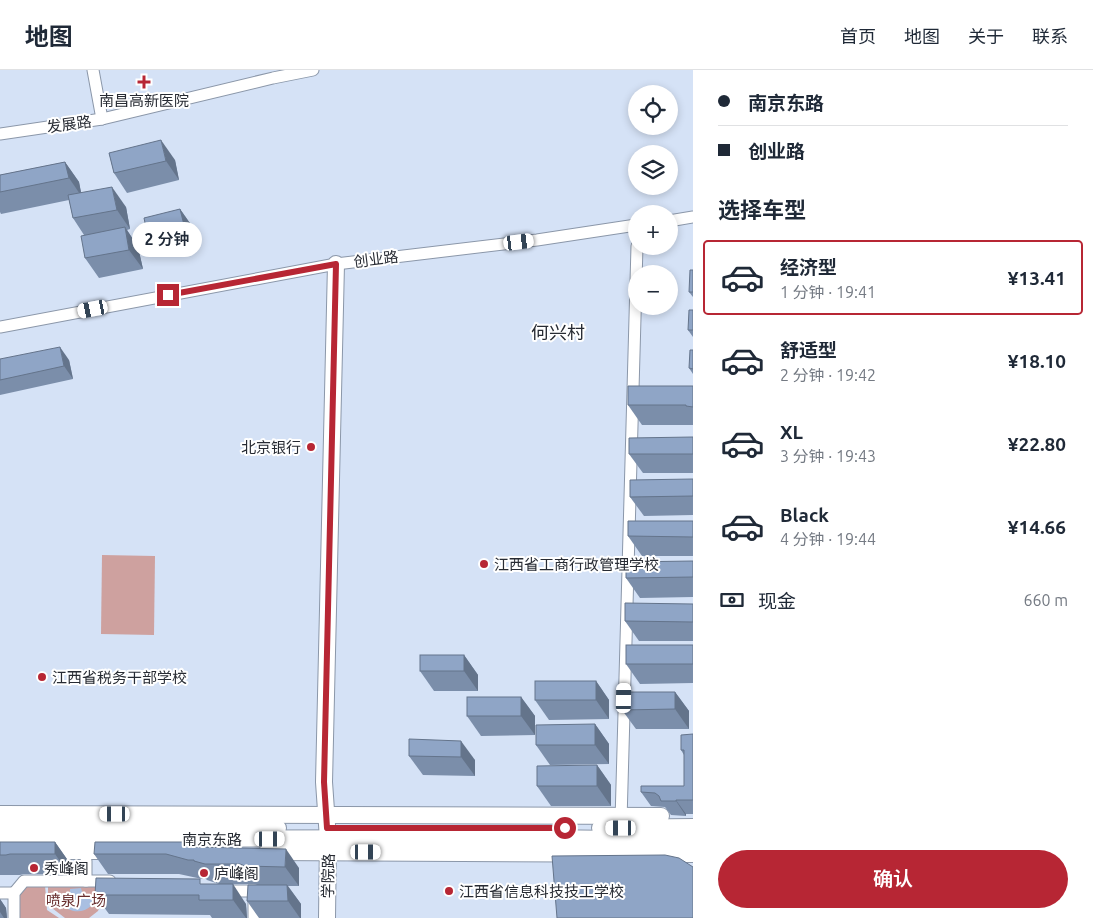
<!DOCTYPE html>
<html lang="zh">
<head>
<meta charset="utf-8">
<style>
	:root { --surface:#fff; --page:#f2f2f3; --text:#1f2937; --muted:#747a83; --line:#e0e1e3; --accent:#b72634 }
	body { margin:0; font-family:Ubuntu,"Noto Sans SC",sans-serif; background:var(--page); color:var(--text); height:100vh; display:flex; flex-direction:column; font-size:19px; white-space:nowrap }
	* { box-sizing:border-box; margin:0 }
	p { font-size:16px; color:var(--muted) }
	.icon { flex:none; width:28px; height:28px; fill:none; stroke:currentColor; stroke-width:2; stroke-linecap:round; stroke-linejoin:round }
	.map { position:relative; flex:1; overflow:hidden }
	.details { display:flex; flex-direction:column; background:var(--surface); width:400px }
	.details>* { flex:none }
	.hud { display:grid; align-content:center; height:110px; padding:0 25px; background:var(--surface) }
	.controls { position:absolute; left:628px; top:15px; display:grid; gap:10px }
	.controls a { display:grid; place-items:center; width:50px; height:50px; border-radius:50%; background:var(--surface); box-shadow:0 2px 8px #0003; font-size:25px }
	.end { position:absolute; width:22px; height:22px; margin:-11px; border:6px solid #b72634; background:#fff; box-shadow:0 0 0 2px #fff }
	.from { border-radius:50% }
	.bubble { position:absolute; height:35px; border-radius:18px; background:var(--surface); box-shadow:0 2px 8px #0003; font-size:16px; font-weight:600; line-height:35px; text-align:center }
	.car { position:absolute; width:15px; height:30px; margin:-15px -8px; border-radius:6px; box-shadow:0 0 4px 1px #0007; background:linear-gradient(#fff 24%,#345 0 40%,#fff 0 76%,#345 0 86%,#fff 0) }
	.hud b { display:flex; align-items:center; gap:18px; height:48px; font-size:19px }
	.hud b+b { border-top:1px solid var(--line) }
	.hud i { width:12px; height:12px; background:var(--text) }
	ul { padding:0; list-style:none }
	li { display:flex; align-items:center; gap:15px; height:75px; margin:0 10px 8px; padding:0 15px; border:2px solid transparent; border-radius:5px }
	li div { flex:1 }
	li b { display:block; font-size:19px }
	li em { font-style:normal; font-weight:600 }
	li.selected { border-color:var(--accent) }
	li>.icon { width:45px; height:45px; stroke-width:1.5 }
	h2 { padding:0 25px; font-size:22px; line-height:60px }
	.pay { display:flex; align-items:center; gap:12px; height:55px; padding:0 25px; font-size:19px }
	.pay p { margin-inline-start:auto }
	.cta { display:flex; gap:10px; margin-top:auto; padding:10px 25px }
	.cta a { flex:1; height:58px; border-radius:30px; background:var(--accent); color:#fff; font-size:20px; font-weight:600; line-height:58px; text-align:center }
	header { display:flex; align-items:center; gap:30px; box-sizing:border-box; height:70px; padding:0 25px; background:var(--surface); border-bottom:1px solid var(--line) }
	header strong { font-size:24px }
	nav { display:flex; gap:28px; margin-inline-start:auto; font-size:18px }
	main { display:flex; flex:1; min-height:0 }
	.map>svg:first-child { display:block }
</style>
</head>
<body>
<header>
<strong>地图</strong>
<nav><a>首页</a><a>地图</a><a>关于</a><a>联系</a></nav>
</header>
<main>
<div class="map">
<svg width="693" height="848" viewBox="0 0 693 848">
	<rect width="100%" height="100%" fill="#d5e2f6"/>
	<!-- green -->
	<g fill="#cea19f">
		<polygon points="102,485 155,486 154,565 101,564"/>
		<polygon points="103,812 103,828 98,841 89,848 65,848 52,838 48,827 48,813"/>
		<polygon points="26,815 45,815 47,840 59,848 18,848 18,824"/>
	</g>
	<!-- water -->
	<path fill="#a9bfe1" d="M81,818C83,828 92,828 98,820C95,843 74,848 58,832L65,829L63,825L70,823V819Z"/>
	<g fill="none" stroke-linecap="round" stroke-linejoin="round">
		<defs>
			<g id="street">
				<polyline points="93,0 102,49"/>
				<polyline points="0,64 102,49 273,8 313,0"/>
				<polyline points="669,151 693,147"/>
				<polyline points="0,257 336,194 537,170 636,155"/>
				<polyline points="621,751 637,176"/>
				<polyline points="86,791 86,811 110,811"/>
				<polyline points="223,821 254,821 254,848"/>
				<polyline points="0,823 14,823"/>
				<polyline points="14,848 14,823 24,811 86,811"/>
			</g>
			<g id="secondary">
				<polyline points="0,744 661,746"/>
				<polyline points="0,756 278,758"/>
				<polyline points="600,758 693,757"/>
				<polyline points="0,769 543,768 693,770"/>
				<polyline points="0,781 115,781"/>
				<polyline points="267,782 693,784"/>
				<polyline points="327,848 328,769 324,712 336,194"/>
			</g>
		</defs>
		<!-- street casing -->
		<use href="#street" stroke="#8b97a9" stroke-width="13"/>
		<!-- secondary casing -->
		<use href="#secondary" stroke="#8b97a9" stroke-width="18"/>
		<!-- street -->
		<use href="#street" stroke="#fff" stroke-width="11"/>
		<!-- secondary -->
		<use href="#secondary" stroke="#fff" stroke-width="16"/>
	</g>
	<!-- wall -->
	<g fill="#7b8eaa">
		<polygon points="109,83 175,90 179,110 127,123 114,103"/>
		<polygon points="65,92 79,112 81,123 126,137 130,159 127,160 138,177 143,199 99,208 85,188 84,165 73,148 69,130 1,144 0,142 0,105"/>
		<polygon points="180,139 194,159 198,178 162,187 148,167"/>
		<polygon points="693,200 693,227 689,222"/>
		<polygon points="693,240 693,267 688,260"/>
		<polygon points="693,280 693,304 689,298"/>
		<polygon points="0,289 69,290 73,309 0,325"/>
		<polygon points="693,316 693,355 642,355 628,335"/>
		<polygon points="693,367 693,403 643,403 629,384"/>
		<polygon points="693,409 693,445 644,446 630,427"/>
		<polygon points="693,451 693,486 642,486 628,466"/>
		<polygon points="693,491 693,527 640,528 626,508"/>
		<polygon points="693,534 693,571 639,571 625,551"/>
		<polygon points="693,575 693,613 640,614 626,594"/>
		<polygon points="464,585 478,605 478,621 434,621 420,601"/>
		<polygon points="596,611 609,630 609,649 549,650 535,630"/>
		<polygon points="675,622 689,641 689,659 636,659 622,640"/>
		<polygon points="521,627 535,646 535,665 481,666 467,646"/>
		<polygon points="595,654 609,674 609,694 550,695 536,675"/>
		<polygon points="693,664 693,744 686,744 686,746 671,745 665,737 651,736 641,722 684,716 684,685 681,680"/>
		<polygon points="409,669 475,690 475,706 423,705 409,686"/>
		<polygon points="597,695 611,715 611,736 551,736 537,716"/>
		<polygon points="0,772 55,772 69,792 69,804 24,804 20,805 0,805"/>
		<polygon points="193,772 196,777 299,798 299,816 288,816 301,834 301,848 259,848 247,831 257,815 254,814 219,814 207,810 206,809 202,809 179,804 108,804 94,784"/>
		<polygon points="204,814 246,834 247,848 212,848 210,845 109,844 95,825"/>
		<polygon points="0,829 6,838 7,848 0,848"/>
	</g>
	<!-- shaded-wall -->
	<g fill="#64748b">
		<polygon points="161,70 175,90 179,110 166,91"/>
		<polygon points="65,92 79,112 82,127 69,108"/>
		<polygon points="112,117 126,137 130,159 117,140"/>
		<polygon points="180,139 194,159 198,178 185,159"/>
		<polygon points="125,157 138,177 143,199 129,180"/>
		<polygon points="60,277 69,290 73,309 64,296"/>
		<polygon points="464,585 478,605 478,621 464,601"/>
		<polygon points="596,611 609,630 609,649 596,630"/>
		<polygon points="675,622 689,641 689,659 675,639"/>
		<polygon points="521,627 535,646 535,665 521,646"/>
		<polygon points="595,654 609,674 609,694 595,675"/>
		<polygon points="461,671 475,690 475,706 461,687"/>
		<polygon points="597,695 611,715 611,736 597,716"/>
		<polygon points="676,730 686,744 686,746 676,731"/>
		<polygon points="55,772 69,792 69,804 55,784"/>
		<polygon points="286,779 299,798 299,816 285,797"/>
		<polygon points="233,814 246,834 247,848 246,848 233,830"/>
		<polygon points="287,815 301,834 301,848 300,848 288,831"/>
		<polygon points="0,829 6,838 7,848 4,848 0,842"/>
	</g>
	<!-- building -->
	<g fill="#8fa5c6" stroke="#64748b">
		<polygon points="161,70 166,91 114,103 109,83"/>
		<polygon points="65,92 69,108 0,122 0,105"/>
		<polygon points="112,117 117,140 73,148 68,125"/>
		<polygon points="180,139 185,159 148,167 144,148"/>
		<polygon points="125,157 129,180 85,188 81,166"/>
		<polygon points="690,200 693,200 693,222 689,222"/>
		<polygon points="689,240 693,240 693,260 688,260"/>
		<polygon points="60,277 64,296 0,310 0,289"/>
		<polygon points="690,280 693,280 693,299 689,298"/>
		<polygon points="628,316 693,316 693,337 686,336 686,335 628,335"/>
		<polygon points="693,367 693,384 629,384 629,368"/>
		<polygon points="693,409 693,426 630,427 630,410"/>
		<polygon points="628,451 693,451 693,467 628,466"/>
		<polygon points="693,491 693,507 626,508 626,492"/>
		<polygon points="625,533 693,534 693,552 625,551"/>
		<rect x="626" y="575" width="67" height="19"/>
		<rect x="420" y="585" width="44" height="16"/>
		<rect x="535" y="611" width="61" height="19"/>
		<polygon points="622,622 675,622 675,639 622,640"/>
		<rect x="467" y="627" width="54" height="19"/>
		<polygon points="595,654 595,675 536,675 536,655"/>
		<polygon points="693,664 693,730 676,730 676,731 661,731 659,726 655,723 641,722 641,716 684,716 684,680 681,680 681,665"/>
		<polygon points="409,669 461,671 461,687 409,686"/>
		<polygon points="597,695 597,716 537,716 537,696"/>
		<polygon points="0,772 55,772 55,784 10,784 6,785 0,785"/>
		<polygon points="95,772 193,772 193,777 286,779 285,797 245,796 240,794 205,794 194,791 194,790 188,790 166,784 94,784"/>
		<polygon points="665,785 679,788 693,797 693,848 557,848 552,786"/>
		<polygon points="96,808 200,809 200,814 233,814 233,830 199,830 199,825 95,825"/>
		<polygon points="248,815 287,815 288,831 247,831"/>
	</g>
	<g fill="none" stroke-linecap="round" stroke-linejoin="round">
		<!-- route -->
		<polyline stroke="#b72634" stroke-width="6" points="168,225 336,194 324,712 327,758 565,758"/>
	</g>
	<!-- markers -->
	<g fill="#b72634" stroke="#fff" stroke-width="2">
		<path d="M141.5 4.5h5v5h5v5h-5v5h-5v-5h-5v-5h5z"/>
		<circle cx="311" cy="377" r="5"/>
		<circle cx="484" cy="494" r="5"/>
		<circle cx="42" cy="607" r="5"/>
		<circle cx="34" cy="798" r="5"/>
		<circle cx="204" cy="803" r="5"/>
		<circle cx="449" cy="821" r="5"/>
	</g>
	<g text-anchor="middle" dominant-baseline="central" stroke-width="4" stroke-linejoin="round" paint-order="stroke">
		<!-- poi labels -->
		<g font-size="15" fill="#272b33" stroke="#fff" text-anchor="start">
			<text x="144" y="30" text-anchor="middle">南昌高新医院</text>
			<text x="301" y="377" text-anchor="end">北京银行</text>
			<text x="494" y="494">江西省工商行政管理学校</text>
			<text x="52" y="607">江西省税务干部学校</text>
			<text x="44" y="798">秀峰阁</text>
			<text x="214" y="803">庐峰阁</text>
			<text x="459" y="821">江西省信息科技技工学校</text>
		</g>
		<!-- street labels -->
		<g font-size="15" fill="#272b33" stroke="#fff">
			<text transform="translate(69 54) rotate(-8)">发展路</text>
			<text transform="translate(376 189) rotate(-7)">创业路</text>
			<text x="212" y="769">南京东路</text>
			<text transform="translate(328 806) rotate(-89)">学院路</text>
		</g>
		<!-- park labels -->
		<g font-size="15" fill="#672d2d" stroke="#fff">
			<text x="76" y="830">喷泉广场</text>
		</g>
		<!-- quarter labels -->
		<g font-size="18" fill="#272b33" stroke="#fff">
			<text x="558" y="262">何兴村</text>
		</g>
	</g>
</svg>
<div class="controls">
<a><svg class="icon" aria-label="locate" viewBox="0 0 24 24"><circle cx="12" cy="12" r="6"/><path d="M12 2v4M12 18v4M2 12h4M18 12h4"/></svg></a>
<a><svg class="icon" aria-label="layers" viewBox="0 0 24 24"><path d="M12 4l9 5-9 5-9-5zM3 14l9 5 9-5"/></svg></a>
<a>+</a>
<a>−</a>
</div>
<i class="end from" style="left:565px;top:758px"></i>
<i class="end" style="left:168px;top:225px"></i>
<div class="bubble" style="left:132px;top:152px;width:70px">2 分钟</div>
<i class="car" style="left:519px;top:172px;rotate:83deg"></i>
<i class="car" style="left:93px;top:239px;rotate:259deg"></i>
<i class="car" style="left:624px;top:628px;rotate:1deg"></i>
<i class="car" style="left:115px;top:744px;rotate:270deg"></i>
<i class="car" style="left:621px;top:758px;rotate:270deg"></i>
<i class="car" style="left:270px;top:769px;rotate:90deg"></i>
<i class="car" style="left:366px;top:782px;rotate:90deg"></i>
</div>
<section class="details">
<div class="hud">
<b><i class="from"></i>南京东路</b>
<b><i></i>创业路</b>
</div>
<h2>选择车型</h2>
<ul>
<li class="selected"><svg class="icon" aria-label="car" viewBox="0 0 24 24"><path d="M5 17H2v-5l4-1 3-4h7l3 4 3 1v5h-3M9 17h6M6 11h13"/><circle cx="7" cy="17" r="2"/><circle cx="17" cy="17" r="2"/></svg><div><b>经济型</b><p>1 分钟 · 19:41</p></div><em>¥13.41</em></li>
<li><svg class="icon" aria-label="car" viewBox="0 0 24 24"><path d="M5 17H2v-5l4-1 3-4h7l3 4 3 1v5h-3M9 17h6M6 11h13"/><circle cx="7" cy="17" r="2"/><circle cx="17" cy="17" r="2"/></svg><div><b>舒适型</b><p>2 分钟 · 19:42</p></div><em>¥18.10</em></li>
<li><svg class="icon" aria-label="car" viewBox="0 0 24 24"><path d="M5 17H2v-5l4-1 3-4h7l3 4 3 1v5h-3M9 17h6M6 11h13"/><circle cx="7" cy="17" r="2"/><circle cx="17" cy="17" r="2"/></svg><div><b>XL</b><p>3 分钟 · 19:43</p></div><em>¥22.80</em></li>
<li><svg class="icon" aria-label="car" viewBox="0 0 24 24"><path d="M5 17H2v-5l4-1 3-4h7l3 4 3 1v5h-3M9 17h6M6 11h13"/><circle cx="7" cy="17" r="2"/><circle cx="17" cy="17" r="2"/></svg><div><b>Black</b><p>4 分钟 · 19:44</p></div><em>¥14.66</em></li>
</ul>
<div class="pay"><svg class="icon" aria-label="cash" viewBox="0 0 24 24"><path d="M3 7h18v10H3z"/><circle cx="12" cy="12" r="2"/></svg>现金<p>660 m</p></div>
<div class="cta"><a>确认</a></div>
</section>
</main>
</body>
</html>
